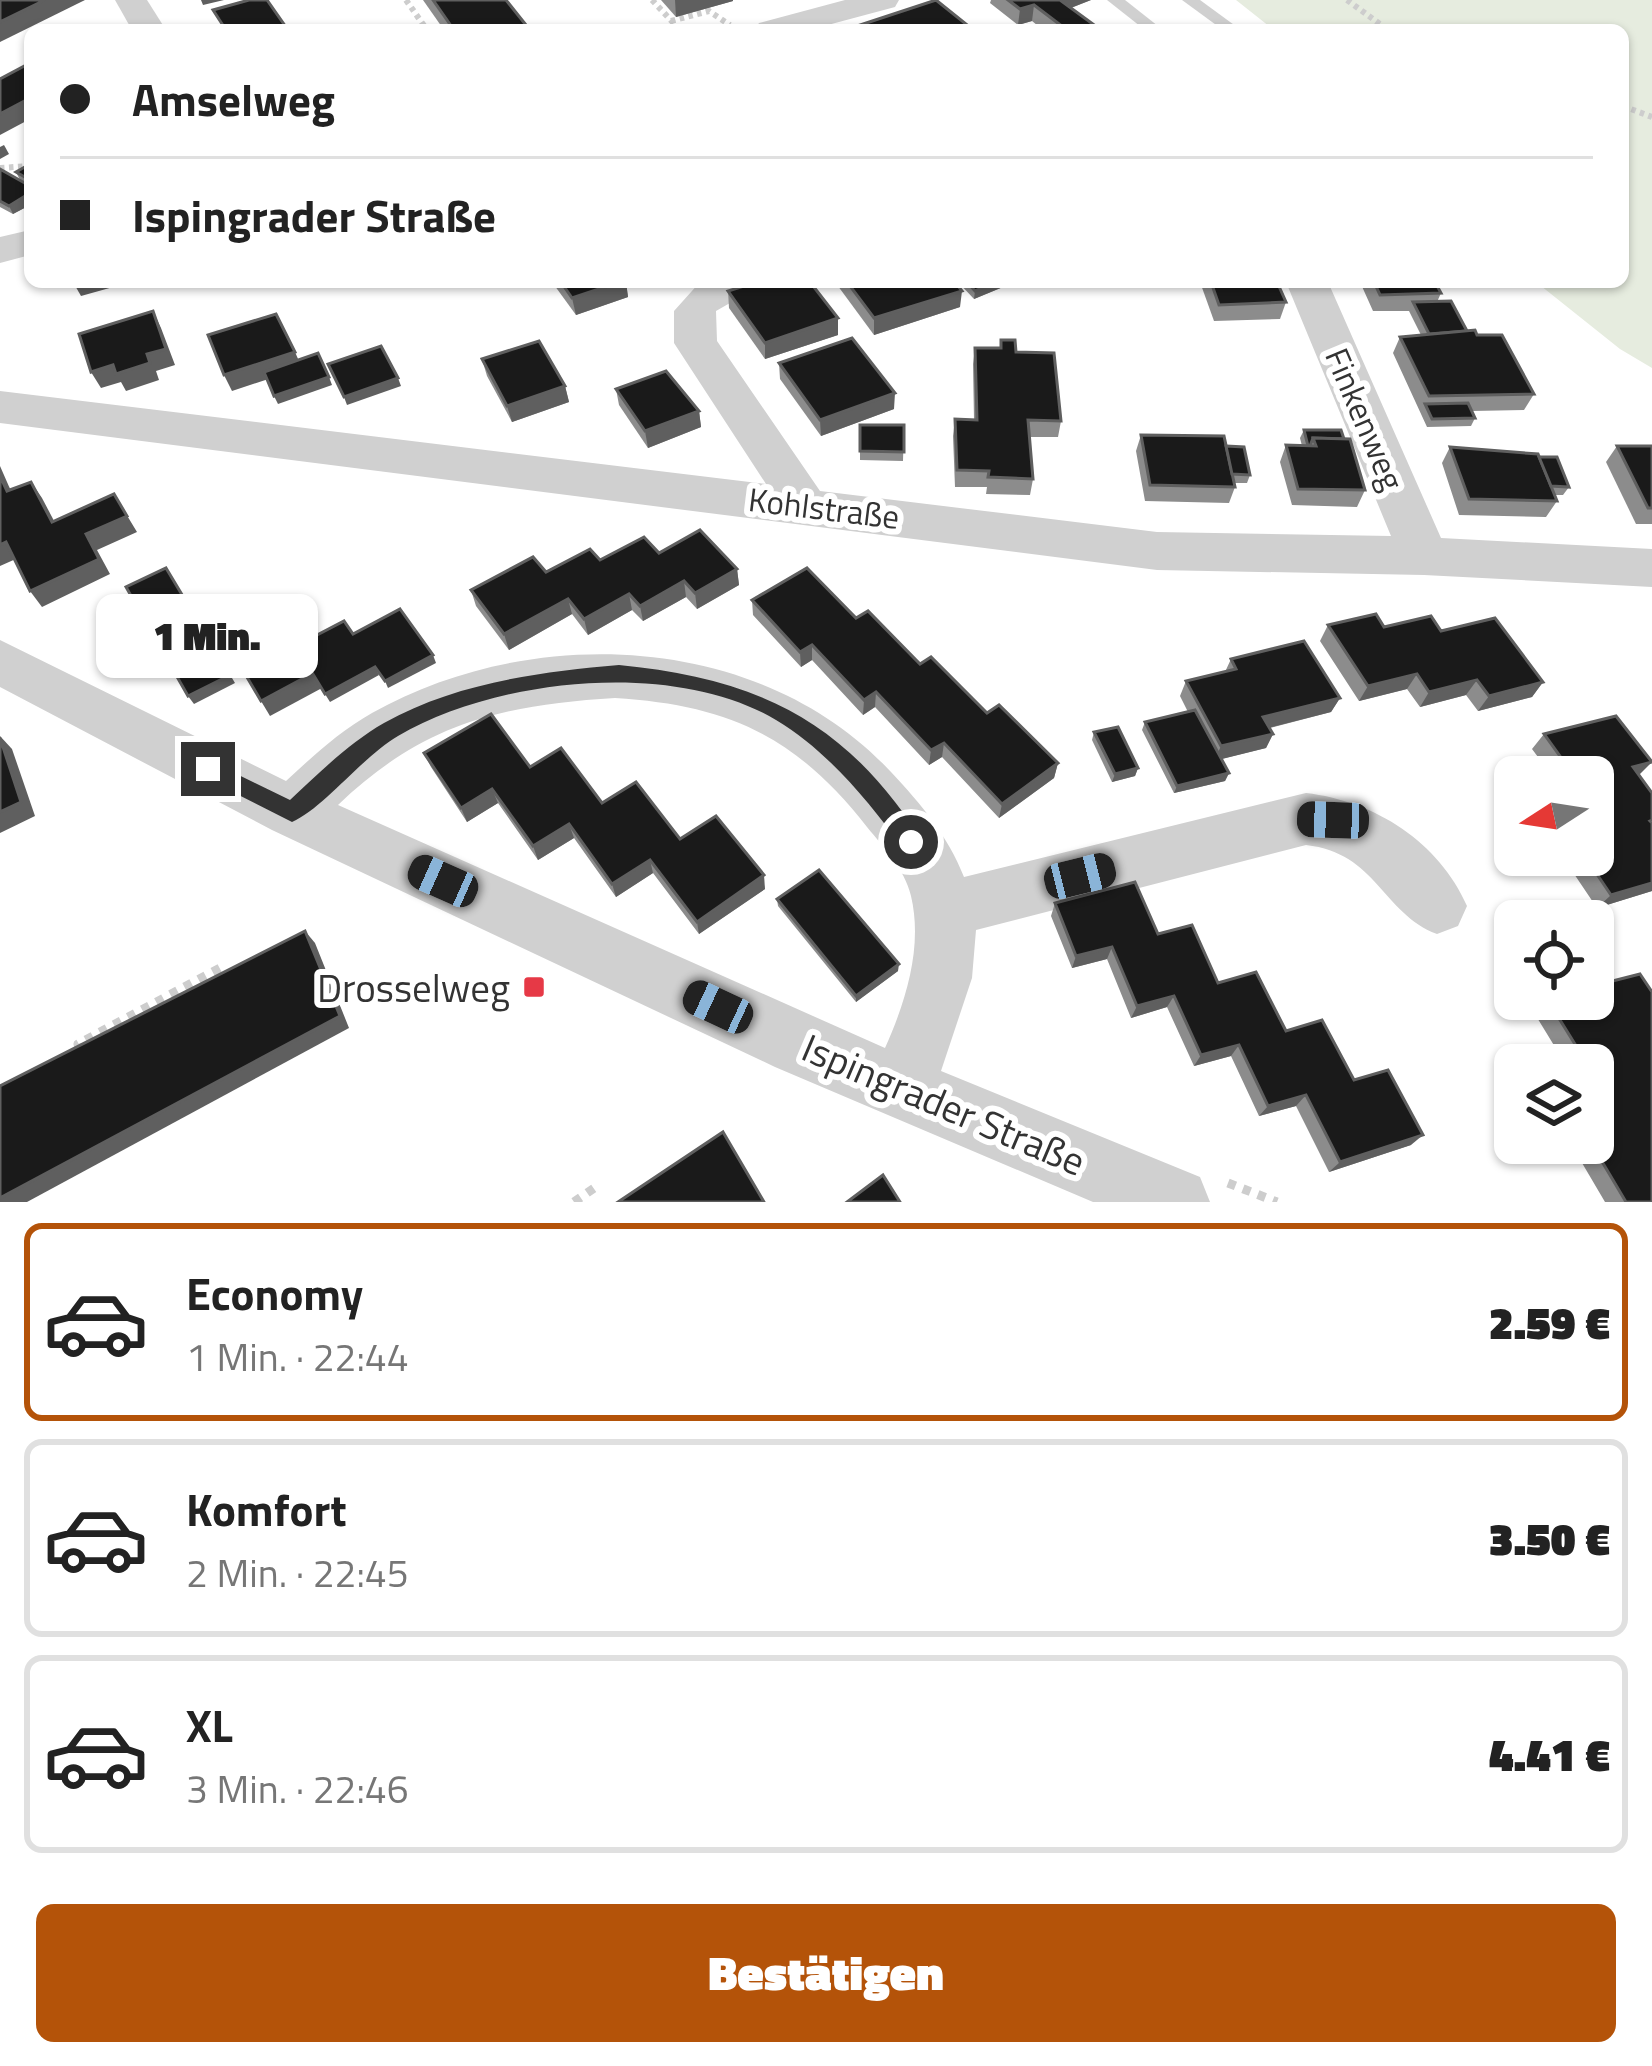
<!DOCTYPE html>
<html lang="de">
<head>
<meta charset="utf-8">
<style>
	:root { --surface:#fff; --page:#f2f2f2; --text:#222; --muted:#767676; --line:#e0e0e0; --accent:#b45309 }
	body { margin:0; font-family:"Titillium Web",sans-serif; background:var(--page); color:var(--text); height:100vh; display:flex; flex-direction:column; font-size:45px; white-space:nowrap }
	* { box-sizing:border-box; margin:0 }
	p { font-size:39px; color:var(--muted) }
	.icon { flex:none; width:66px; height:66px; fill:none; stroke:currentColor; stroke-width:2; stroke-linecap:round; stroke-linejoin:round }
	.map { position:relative; height:1202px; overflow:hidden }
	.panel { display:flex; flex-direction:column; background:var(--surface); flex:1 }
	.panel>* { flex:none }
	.top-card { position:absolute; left:24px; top:24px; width:1605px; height:264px; border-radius:18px; box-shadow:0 3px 9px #0004; display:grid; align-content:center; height:264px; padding:0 36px; background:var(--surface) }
	.needle { width:78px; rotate:258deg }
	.fabs { position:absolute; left:1494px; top:756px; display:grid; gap:24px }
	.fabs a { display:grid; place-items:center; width:120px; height:120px; border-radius:18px; background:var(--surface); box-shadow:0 3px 9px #0004; font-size:60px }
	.end { position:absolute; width:54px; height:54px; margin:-27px; border:15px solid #333; background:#fff; box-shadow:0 0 0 6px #fff }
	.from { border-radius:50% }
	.bubble { position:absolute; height:84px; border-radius:18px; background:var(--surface); box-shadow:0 3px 9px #0004; font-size:39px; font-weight:800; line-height:84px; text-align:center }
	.car { position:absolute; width:36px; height:72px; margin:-36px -18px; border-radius:15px; box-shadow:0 0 9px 3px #0007; background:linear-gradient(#222 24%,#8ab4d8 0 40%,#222 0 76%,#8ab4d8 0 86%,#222 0) }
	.top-card b { display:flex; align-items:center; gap:42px; height:114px; font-size:45px }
	.top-card b+b { border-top:3px solid var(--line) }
	.top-card i { width:30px; height:30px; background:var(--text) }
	ul { padding:21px 0 0; list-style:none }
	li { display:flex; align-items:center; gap:36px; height:198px; margin:0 24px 18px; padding:0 12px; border:6px solid var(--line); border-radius:18px }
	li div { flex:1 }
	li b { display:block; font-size:45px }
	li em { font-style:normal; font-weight:800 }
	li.on { border-color:var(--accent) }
	li>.icon { width:108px; height:108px; stroke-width:1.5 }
	.primary-button { display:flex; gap:24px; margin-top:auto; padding:24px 36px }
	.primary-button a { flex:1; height:138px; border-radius:18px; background:var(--accent); color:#fff; font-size:48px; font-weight:800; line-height:138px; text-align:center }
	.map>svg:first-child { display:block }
</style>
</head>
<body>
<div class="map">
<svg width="1652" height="1202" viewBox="0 0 1652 1202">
	<rect width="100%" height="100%" fill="#fff"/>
	<!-- green -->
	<polygon fill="#e6ecdf" points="1236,0 1652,0 1652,368 1620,349 1536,282 1623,282 1623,30 1274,30"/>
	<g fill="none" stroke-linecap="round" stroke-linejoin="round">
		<!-- path-far1 -->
		<g stroke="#cdcdcd" stroke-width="6" stroke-dasharray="4.5 4.5" stroke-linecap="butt">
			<polyline points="406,0 427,30"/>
			<polyline points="652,0 680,30"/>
			<polyline points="1347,0 1388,30"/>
			<polyline points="671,21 709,11 730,25"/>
			<polyline points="1623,106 1652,117"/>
			<polyline points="0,168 30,166"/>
		</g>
		<!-- path -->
		<g stroke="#cdcdcd" stroke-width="9" stroke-dasharray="8 8" stroke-linecap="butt">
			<polyline points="80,1051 78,1044 220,968"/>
			<polyline points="1228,1183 1277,1202"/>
			<polyline points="574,1202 600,1184"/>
		</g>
		<!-- service -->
		<g fill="#d0d0d0" fill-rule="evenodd">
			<polygon points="1107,0 1125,0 1163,30 1145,30"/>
			<polygon points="1182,0 1200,0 1241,30 1223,30"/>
		</g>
		<!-- minor -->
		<g fill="#d0d0d0" fill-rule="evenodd">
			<polygon points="115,0 147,0 166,30 132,30"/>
			<polygon points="845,0 899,0 895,7 809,30 754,30 759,23"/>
			<polygon points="30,230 30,255 0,263 0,237"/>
			<polygon points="700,282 757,282 751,291 716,311 717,341 820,491 1157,532 1391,536 1286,282 1328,282 1441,538 1652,549 1652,587 1424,575 1157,570 0,423 0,391 766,484 674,343 674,311"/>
			<path d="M0,640L286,781C313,756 340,731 372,713C534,622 762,633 891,772C921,804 948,836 964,877L1306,793C1375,801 1439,842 1467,906L1458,926L1437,934C1382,913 1377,853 1306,845L976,930L972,978L941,1071L1200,1177L1210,1202H1093L775,1067L272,830L0,687ZM615,698C728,705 796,736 867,827C884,848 904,868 911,896C923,947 906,1001 885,1048L338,805C422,724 501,705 615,698Z"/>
		</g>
	</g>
	<!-- wall -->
	<g fill="#8c8c8c">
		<polygon points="423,0 506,0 530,30 444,30"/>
		<polygon points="661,0 733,0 733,1 676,17"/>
		<polygon points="991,0 1091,0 1071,8 1101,30 1043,30 1032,21 1018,25 990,3"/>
		<polygon points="30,164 30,205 13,214 0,207 0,169 20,180 16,172"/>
		<polygon points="552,282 626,282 628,297 576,315"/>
		<polygon points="835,282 955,282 960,307 874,335"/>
		<polygon points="958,282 1015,282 974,299"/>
		<polygon points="1200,282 1277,282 1286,302 1280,319 1214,321"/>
		<polygon points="1360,282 1435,282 1441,293 1437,302 1467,331 1477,335 1534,394 1524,410 1472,411 1475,418 1471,426 1427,427 1393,353 1400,337 1421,335 1409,311 1373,311"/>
		<polygon points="728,291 838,318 838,335 765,359 729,308"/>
		<polygon points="1001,340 1016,352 1061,421 1058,437 1029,437 1033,479 1030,495 986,494 987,487 955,487 953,436 955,419 974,420 973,364 975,348 1000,348"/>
		<polygon points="482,359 565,386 569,402 512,422 487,376"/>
		<polygon points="779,363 894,409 821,436 780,379"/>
		<polygon points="616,389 699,411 701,427 648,448 619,405"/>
		<polygon points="860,425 904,425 903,461 860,460"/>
		<polygon points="1304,430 1365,490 1357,507 1292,505 1280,462 1286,445 1302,446 1300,438"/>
		<polygon points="1141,435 1226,446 1250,475 1247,483 1234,483 1235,487 1229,503 1145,501 1136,451"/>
		<polygon points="1617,446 1652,446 1652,524 1636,524 1606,462"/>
		<polygon points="1450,447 1539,457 1569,487 1563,495 1554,495 1557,501 1546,517 1459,515 1442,463"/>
		<polygon points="659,553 737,569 739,585 697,609 686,597 643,621 632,610 588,635 572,614 509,650 476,606 471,590 600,560"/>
		<polygon points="752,600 856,618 1058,763 1054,778 999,818 942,757 929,765 875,707 863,715 812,660 801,667 753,615"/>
		<polygon points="1328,625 1441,631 1543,682 1532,697 1478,711 1466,695 1420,707 1407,689 1359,701 1320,641"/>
		<polygon points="1231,659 1340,698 1331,712 1270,728 1273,734 1266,748 1221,759 1229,773 1225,781 1174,793 1142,730 1145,722 1188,712 1180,696 1186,681 1225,672"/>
		<polygon points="1094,732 1138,768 1135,776 1112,782 1092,740"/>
		<polygon points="1544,734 1639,775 1652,891 1597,908 1562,856 1593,855 1593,777 1553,777 1532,749"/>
		<polygon points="424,753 530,767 602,803 680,839 765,889 699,934 653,873 616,897 574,838 538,860 498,803 467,822 431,767"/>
		<polygon points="777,899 898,971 856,1002 778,906"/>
		<polygon points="1055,903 1158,934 1218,983 1354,1080 1411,1145 1329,1172 1296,1106 1259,1116 1231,1056 1194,1066 1167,1007 1131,1018 1107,959 1072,968 1051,916"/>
		<polygon points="1652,992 1652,1202 1605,1202 1575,1151 1588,1143 1593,1143 1593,1065 1566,1065 1533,1011 1546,999"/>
	</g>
	<!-- shaded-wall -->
	<g fill="#5f5f5f">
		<polygon points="45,0 85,0 0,42 0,22"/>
		<polygon points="201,0 224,0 203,5"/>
		<polygon points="675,0 733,0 733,1 676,17"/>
		<polygon points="1057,0 1091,0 1055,14"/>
		<polygon points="1034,5 1032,21 1018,25 1020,9"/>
		<polygon points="30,98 30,119 0,135 0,114"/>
		<polygon points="4,145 9,154 0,159 0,147"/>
		<polygon points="30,193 30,205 13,214 9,206"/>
		<polygon points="73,282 131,282 81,296"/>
		<polygon points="620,282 626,282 628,297 576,315 572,298"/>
		<polygon points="996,282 1015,282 974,299 975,291"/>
		<polygon points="962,291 960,307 874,335 874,318"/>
		<polygon points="153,311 161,328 175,365 156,371 159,380 126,391 121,382 101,388 91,372 147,354"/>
		<polygon points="838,318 838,335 765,359 765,343"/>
		<polygon points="295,352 302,368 232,391 224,375"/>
		<polygon points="329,377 332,385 278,404 274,396"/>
		<polygon points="398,378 401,386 347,405 344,397"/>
		<polygon points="565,386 569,402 512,422 507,406"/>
		<polygon points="895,393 894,409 821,436 820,420"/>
		<polygon points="699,411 701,427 648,448 645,431"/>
		<polygon points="0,466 18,507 7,491 0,476"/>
		<polygon points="31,482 42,498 63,538 52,522"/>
		<polygon points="114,494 137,532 97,550 110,574 42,607 30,591 86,534"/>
		<polygon points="6,542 18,558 0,566 0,545"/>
		<polygon points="737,569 739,585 697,609 695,593"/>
		<polygon points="171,576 235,683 194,704 188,696"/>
		<polygon points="684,581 686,597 643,621 640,606"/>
		<polygon points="629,594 632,610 588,635 584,619"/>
		<polygon points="568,599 572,614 509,650 504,634"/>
		<polygon points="812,645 812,660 801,667 800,652"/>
		<polygon points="234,655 243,670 235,674 226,659"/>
		<polygon points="433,655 436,663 388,688 385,681"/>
		<polygon points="375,667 379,675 330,702 325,694"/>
		<polygon points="313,673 322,688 270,716 261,701"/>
		<polygon points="1417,674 1407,689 1359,701 1368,686"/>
		<polygon points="1477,680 1466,695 1420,707 1429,692"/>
		<polygon points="1543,682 1532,697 1478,711 1489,696"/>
		<polygon points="876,692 875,707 863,715 864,700"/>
		<polygon points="1340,698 1331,712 1256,731 1263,717"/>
		<polygon points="1273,734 1266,748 1214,761 1221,746"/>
		<polygon points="0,736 12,749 35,816 0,833"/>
		<polygon points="944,743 942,757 929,765 931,750"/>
		<polygon points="1652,762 1638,776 1633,767"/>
		<polygon points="1058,763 1054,778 999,818 1002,804"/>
		<polygon points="1138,768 1135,776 1112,782 1115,774"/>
		<polygon points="1229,773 1225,781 1174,793 1177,786"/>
		<polygon points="492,789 498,803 467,822 461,808"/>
		<polygon points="569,824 574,838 538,860 533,846"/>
		<polygon points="650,860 653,873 616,897 612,884"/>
		<polygon points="764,875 765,889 699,934 697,922"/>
		<polygon points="1652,883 1652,891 1597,908 1611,895"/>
		<polygon points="305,931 315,943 349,1028 27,1202 0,1202 0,1198"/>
		<polygon points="1112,947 1107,959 1072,968 1076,956"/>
		<polygon points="899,964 898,971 856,1002 856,996"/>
		<polygon points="1174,996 1167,1007 1131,1018 1137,1006"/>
		<polygon points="1239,1045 1231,1056 1194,1066 1201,1055"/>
		<polygon points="1306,1095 1296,1106 1259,1116 1268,1106"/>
		<polygon points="1423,1135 1411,1145 1329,1172 1340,1162"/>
	</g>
	<!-- building -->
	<g fill="#1a1a1a" stroke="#5f5f5f" stroke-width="3">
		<polygon points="0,0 45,0 0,22"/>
		<polygon points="249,0 267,0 288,30 226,30 213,10"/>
		<polygon points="433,0 506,0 530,30 454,30"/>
		<polygon points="936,0 971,28 964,30 845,30"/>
		<polygon points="1008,0 1060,0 1101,30 1067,30 1034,5 1020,9"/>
		<polygon points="30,63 30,98 0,114 0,79"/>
		<polygon points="30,164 30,180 16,172"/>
		<polygon points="0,169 30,186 30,193 9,206 0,201"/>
		<polygon points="561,282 620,282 572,298"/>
		<polygon points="757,282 810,282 838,318 765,343 728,291"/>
		<polygon points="847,282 955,282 962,291 874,318"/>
		<polygon points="967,282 996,282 975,291"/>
		<polygon points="1211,282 1277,282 1286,302 1219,305"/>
		<polygon points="1374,282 1435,282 1441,293 1380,295"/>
		<polygon points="1451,301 1467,331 1429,334 1413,302"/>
		<polygon points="153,311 166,349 147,354 150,363 116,374 113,365 91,372 79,334"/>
		<polygon points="276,314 295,352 224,375 208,335"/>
		<polygon points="1475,330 1477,335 1502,335 1534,394 1429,396 1400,337"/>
		<polygon points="852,338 895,393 820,420 779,363"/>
		<polygon points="1001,340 1015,340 1016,352 1054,353 1061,421 1028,420 1033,479 988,477 989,471 957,470 955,419 977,420 975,348 1001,348"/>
		<polygon points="539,341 565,386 507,406 482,359"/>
		<polygon points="381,346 398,378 344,397 328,364"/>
		<polygon points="318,353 329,377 274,396 264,372"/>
		<polygon points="666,371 699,411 645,431 616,389"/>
		<polygon points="1468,403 1475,418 1432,419 1425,404"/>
		<polygon points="860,425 904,425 904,452 860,451"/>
		<polygon points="1304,430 1341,430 1344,439 1313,438 1310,446 1308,446"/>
		<polygon points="1141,435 1224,436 1235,487 1150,485"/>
		<polygon points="1313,438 1350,439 1365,490 1298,489 1286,445 1316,446"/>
		<polygon points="1226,446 1244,447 1250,475 1232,474"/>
		<polygon points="1617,446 1652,446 1652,508 1648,508"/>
		<polygon points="1450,447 1538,454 1557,501 1469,499"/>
		<polygon points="1539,457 1557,457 1569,487 1551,486"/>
		<polygon points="0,476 7,491 31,482 52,522 114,494 127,516 86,534 99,559 30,591 6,542 0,545"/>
		<polygon points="700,530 737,569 695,593 684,581 640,606 629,594 584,619 568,599 504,634 471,590 533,557 546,572 590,549 600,560 644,537 659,553"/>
		<polygon points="166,568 230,675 188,696 126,587"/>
		<polygon points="807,568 856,618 868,611 920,664 931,657 987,713 999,705 1058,763 1002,804 944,743 931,750 876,692 864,700 812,645 800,652 752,600"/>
		<polygon points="266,600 313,673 261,701 234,655 226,659 220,648 226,644 216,626"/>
		<polygon points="400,609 433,655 385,681 375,667 325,694 296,646 344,621 353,634"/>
		<polygon points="1376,614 1384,627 1431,616 1441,631 1495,618 1543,682 1489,696 1477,680 1429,692 1417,674 1368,686 1328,625"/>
		<polygon points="1304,641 1340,698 1263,717 1273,734 1221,746 1186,681 1236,669 1231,659"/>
		<polygon points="1195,710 1229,773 1177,786 1145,722"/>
		<polygon points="491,714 530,767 561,748 602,803 636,782 680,839 716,816 764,875 697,922 650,860 612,884 569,824 533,846 492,789 461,808 424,753"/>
		<polygon points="1616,716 1652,762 1633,767 1652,793 1652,820 1650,821 1652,823 1652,883 1611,895 1584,855 1593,855 1593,837 1595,836 1593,834 1593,777 1575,777 1544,734"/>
		<polygon points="1118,727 1138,768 1115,774 1094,732"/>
		<polygon points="0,738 21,802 0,812"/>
		<polygon points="819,870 899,964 856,996 777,899"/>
		<polygon points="1135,882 1158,934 1192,925 1218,983 1256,972 1286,1031 1322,1020 1354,1080 1388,1070 1423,1135 1340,1162 1306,1095 1268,1106 1239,1045 1201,1055 1174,996 1137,1006 1112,947 1076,956 1055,903"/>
		<polygon points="305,931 340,1016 0,1198 0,1086"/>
		<polygon points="1640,974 1652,992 1652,1202 1626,1202 1591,1143 1606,1138 1593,1115 1593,1065 1576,1065 1586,1062 1547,999 1593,999 1593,986"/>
		<polygon points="723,1132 764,1202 618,1202"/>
		<polygon points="883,1175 900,1202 847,1202"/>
	</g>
	<!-- route -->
	<path fill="#333" d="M619,665C734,676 823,708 895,802C905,816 924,832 919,849H904C867,800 829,752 776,720C674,659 497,678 398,736C362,757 324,808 292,822L201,776L198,769L208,760L290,800C319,773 349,743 384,723C455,683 539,672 619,665Z"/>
	<!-- markers -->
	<rect fill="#e63946" stroke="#fff" stroke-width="4.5" x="522" y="975" width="24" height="24" rx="6"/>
	<g text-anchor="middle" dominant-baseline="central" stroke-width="12" stroke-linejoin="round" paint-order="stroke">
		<!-- street labels -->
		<g font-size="33" fill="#333" stroke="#fff">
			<text transform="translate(1365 419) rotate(67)">Finkenweg</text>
			<text transform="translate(824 508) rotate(7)">Kohlstraße</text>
		</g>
		<!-- near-poi labels -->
		<g font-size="39" fill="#333" stroke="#fff" text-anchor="end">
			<text x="510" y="987">Drosselweg</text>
		</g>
		<!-- near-street labels -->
		<g font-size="39" fill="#333" stroke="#fff">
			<text transform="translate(944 1104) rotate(23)">Ispingrader Straße</text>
		</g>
	</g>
</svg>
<div class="fabs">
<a><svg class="needle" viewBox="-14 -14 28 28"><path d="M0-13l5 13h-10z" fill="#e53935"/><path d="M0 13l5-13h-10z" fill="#767676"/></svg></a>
<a><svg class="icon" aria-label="locate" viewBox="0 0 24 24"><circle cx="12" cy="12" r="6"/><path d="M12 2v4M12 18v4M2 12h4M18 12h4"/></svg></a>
<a><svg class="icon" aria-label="layers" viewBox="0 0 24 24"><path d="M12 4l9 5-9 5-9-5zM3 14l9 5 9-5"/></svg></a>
</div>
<i class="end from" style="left:911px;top:842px"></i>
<i class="end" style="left:208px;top:769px"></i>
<div class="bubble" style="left:96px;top:594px;width:222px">1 Min.</div>
<i class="car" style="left:1333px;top:820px;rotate:272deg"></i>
<i class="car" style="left:1080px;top:876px;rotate:76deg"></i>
<i class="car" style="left:443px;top:881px;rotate:294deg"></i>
<i class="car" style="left:718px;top:1007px;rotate:295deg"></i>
<div class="top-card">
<b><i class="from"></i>Amselweg</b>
<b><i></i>Ispingrader Straße</b>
</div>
</div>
<section class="panel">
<ul>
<li class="on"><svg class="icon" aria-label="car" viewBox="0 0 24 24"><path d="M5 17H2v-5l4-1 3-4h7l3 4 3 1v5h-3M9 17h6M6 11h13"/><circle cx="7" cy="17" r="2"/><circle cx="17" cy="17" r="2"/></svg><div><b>Economy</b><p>1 Min. · 22:44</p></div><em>2.59 €</em></li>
<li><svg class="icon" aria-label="car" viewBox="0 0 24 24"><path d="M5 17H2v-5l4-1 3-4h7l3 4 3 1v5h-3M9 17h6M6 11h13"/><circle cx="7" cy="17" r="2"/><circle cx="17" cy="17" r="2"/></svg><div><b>Komfort</b><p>2 Min. · 22:45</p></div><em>3.50 €</em></li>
<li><svg class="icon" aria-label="car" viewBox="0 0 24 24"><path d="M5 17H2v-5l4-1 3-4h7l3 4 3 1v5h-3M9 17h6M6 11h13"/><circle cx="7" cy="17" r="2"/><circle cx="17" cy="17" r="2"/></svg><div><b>XL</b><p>3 Min. · 22:46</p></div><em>4.41 €</em></li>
</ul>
<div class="primary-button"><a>Bestätigen</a></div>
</section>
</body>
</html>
